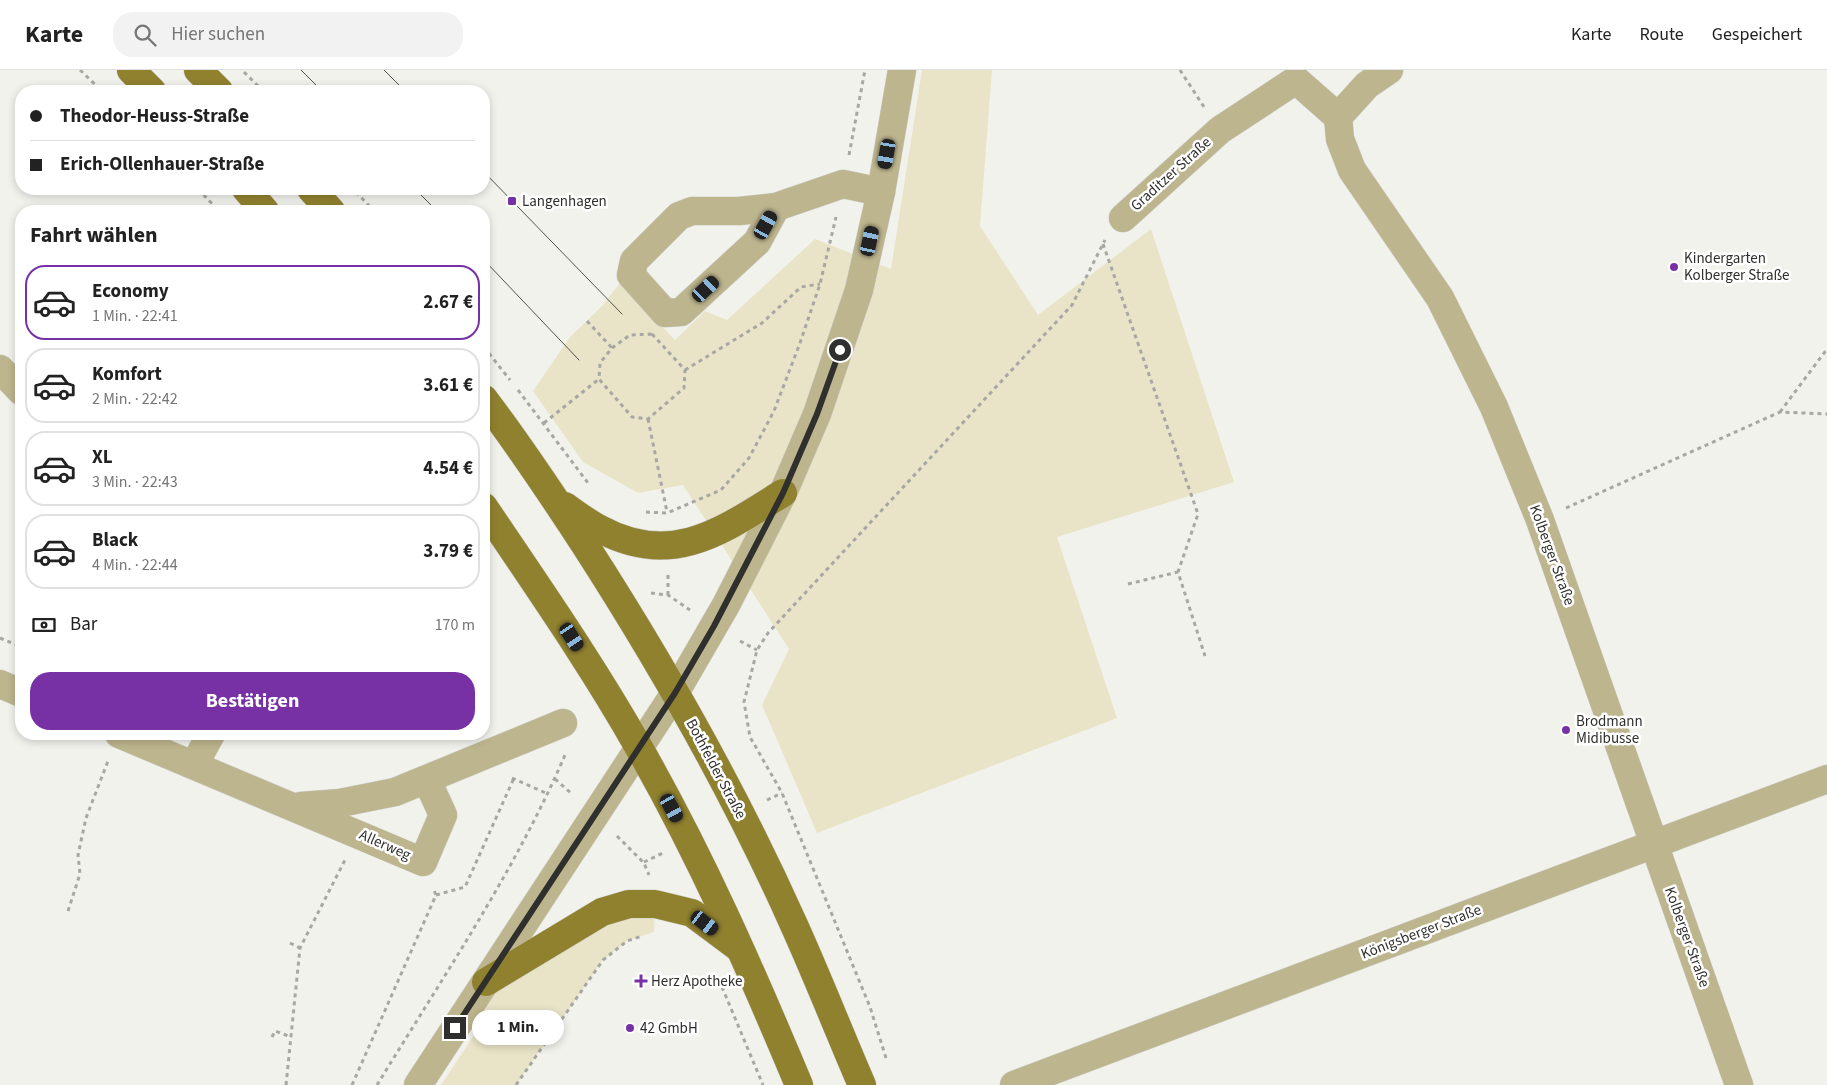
<!DOCTYPE html>
<html lang="de">
<head>
<meta charset="utf-8">
<style>
	:root { --surface:#fff; --page:#f2f2f2; --text:#222; --muted:#767676; --line:#e0e0e0; --accent:#7731a5 }
	body { margin:0; font-family:"Source Sans 3",sans-serif; background:var(--page); color:var(--text); height:100vh; display:flex; flex-direction:column; font-size:19px; white-space:nowrap }
	* { box-sizing:border-box; margin:0 }
	p { font-size:16px; color:var(--muted) }
	.icon { flex:none; width:28px; height:28px; fill:none; stroke:currentColor; stroke-width:2; stroke-linecap:round; stroke-linejoin:round }
	.map { position:relative; flex:1; overflow:hidden }
	.drawer { position:absolute; left:15px; top:135px; width:475px; height:535px; display:flex; flex-direction:column; background:var(--surface); border-radius:20px; box-shadow:0 2px 8px #0003 }
	.drawer>* { flex:none }
	.guide { position:absolute; left:15px; top:15px; width:475px; height:110px; border-radius:20px; box-shadow:0 2px 8px #0003; display:grid; align-content:center; height:110px; padding:0 15px; background:var(--surface) }
	.end { position:absolute; width:22px; height:22px; margin:-11px; border:6px solid #2f2f2d; background:#fff; box-shadow:0 0 0 2px #fff }
	.from { border-radius:50% }
	.bubble { position:absolute; height:35px; border-radius:18px; background:var(--surface); box-shadow:0 2px 8px #0003; font-size:16px; font-weight:700; line-height:35px; text-align:center }
	.car { position:absolute; width:15px; height:30px; margin:-15px -8px; border-radius:6px; box-shadow:0 0 4px 1px #0007; background:linear-gradient(#222 24%,#8ab4d8 0 40%,#222 0 76%,#8ab4d8 0 86%,#222 0) }
	.guide b { display:flex; align-items:center; gap:18px; height:48px; font-size:19px }
	.guide b+b { border-top:1px solid var(--line) }
	.guide i { width:12px; height:12px; background:var(--text) }
	ul { padding:0; list-style:none }
	li { display:flex; align-items:center; gap:15px; height:75px; margin:0 10px 8px; padding:0 5px; border:2px solid var(--line); border-radius:20px }
	li div { flex:1 }
	li b { display:block; font-size:19px }
	li em { font-style:normal; font-weight:700 }
	li.current { border-color:var(--accent) }
	li>.icon { width:45px; height:45px; stroke-width:1.5 }
	h2 { padding:0 15px; font-size:22px; line-height:60px }
	.pay { display:flex; align-items:center; gap:12px; height:55px; padding:0 15px; font-size:19px }
	.pay p { margin-inline-start:auto }
	.action { display:flex; gap:10px; margin-top:auto; padding:10px 15px }
	.action a { flex:1; height:58px; border-radius:20px; background:var(--accent); color:#fff; font-size:20px; font-weight:700; line-height:58px; text-align:center }
	header { display:flex; align-items:center; gap:30px; box-sizing:border-box; height:70px; padding:0 25px; background:var(--surface); border-bottom:1px solid var(--line) }
	header strong { font-size:24px }
	nav { display:flex; gap:28px; margin-inline-start:auto; font-size:18px }
	.search { width:350px; height:45px; background:var(--page); display:flex; align-items:center; gap:12px; box-sizing:border-box; padding:0 18px; border-radius:20px; color:var(--muted); font-size:19px }
	.map>svg:first-child { display:block }
</style>
</head>
<body>
<header>
<strong>Karte</strong>
<div class="search"><svg class="icon" aria-label="search" viewBox="0 0 24 24"><circle cx="10" cy="10" r="6"/><path d="M15 15l6 6"/></svg>Hier suchen</div>
<nav><a>Karte</a><a>Route</a><a>Gespeichert</a></nav>
</header>
<div class="map">
<svg width="1827" height="1015" viewBox="0 0 1827 1015">
	<rect width="100%" height="100%" fill="#f2f2ed"/>
	<!-- green -->
	<g fill="#e9e4c7">
		<polygon points="922,0 992,0 980,156 1038,245 1151,159 1234,412 1057,467 1117,648 817,763 762,635 789,579 683,415 638,423 583,392 533,321 570,267 602,236 620,213 675,270 705,241 727,250 815,169 891,199"/>
		<polygon points="655,834 654,862 627,871 603,890 516,1015 441,1015 488,944 471,933 602,842"/>
	</g>
	<g fill="none" stroke-linecap="round" stroke-linejoin="round">
		<defs>
			<g id="minor">
				<polyline points="1389,0 1367,15 1338,47 1340,69 1352,100 1440,228 1494,337 1540,450 1739,1015"/>
				<polyline points="776,137 757,172 681,242 665,243 631,205 634,191 679,146 692,141 739,141 776,137 843,114 881,122"/>
				<polyline points="1123,148 1220,60 1296,10 1338,47"/>
				<polyline points="0,299 21,321"/>
				<polyline points="0,614 21,623"/>
				<polyline points="119,664 423,792 443,745 427,710"/>
				<polyline points="194,695 211,664"/>
				<polyline points="301,736 340,733 395,722 563,653"/>
				<polyline points="418,1015 675,623 726,535 783,423 817,344 859,220 881,122 902,0"/>
				<polyline points="1014,1015 1827,709"/>
			</g>
			<g id="major">
				<polyline points="131,0 152,21"/>
				<polyline points="198,0 219,21"/>
				<polyline points="246,119 265,141"/>
				<polyline points="311,119 331,141"/>
				<path d="M484,329C520,376 553,426 585,475C663,596 735,723 794,855C818,908 839,962 862,1015"/>
				<path d="M565,436C576,444 588,453 600,459C672,498 722,461 783,423"/>
				<path d="M484,437C537,516 591,593 638,676C701,786 750,898 799,1015"/>
				<polyline points="486,912 602,842 629,834 655,834 692,843 739,878"/>
			</g>
		</defs>
		<!-- minor casing -->
		<use href="#minor" stroke="#cfcfca" stroke-width="29"/>
		<!-- major casing -->
		<use href="#major" stroke="#cfcfca" stroke-width="29"/>
		<!-- path -->
		<g stroke="#a7a7a3" stroke-width="3" stroke-dasharray="4 4" stroke-linecap="butt">
			<polyline points="80,0 102,21"/>
			<polyline points="1180,0 1204,37"/>
			<polyline points="244,2 263,21"/>
			<polyline points="849,85 865,0"/>
			<polyline points="198,119 219,141"/>
			<polyline points="356,122 374,141"/>
			<polyline points="1103,174 1198,444 1178,502"/>
			<polyline points="587,251 612,278"/>
			<polygon points="652,264 685,300 684,318 648,349 632,347 599,309 600,293 612,278 630,265"/>
			<polyline points="484,277 510,310"/>
			<polyline points="685,300 762,253 801,217 820,214"/>
			<polyline points="518,320 588,413"/>
			<polyline points="1780,342 1827,279"/>
			<polyline points="648,349 667,442"/>
			<polyline points="544,353 599,309"/>
			<polyline points="1566,438 1780,342 1827,344"/>
			<polyline points="646,442 667,443 721,420 749,388 774,341 800,273 820,214 836,147"/>
			<polyline points="1128,514 1178,502 1205,586"/>
			<polyline points="651,523 668,525 690,540"/>
			<polyline points="668,525 668,504"/>
			<polyline points="0,568 21,577"/>
			<polyline points="740,571 757,580"/>
			<polyline points="512,708 548,724"/>
			<polyline points="555,709 572,724"/>
			<polyline points="767,730 782,723"/>
			<polyline points="617,766 644,793 649,805"/>
			<polyline points="644,792 663,783"/>
			<polyline points="436,825 465,817 514,708"/>
			<polyline points="68,841 80,804 78,785 86,748 108,691"/>
			<polyline points="290,873 300,878"/>
			<polyline points="722,917 763,1015"/>
			<polyline points="272,967 275,961 291,967"/>
			<polyline points="886,988 870,937 782,723 750,667 744,632 757,580 768,563 1072,235 1105,170"/>
			<polyline points="286,1015 300,878 345,790"/>
			<polyline points="352,1015 436,825 433,818"/>
			<path d="M377,1015C443,907 515,801 565,685"/>
			<polyline points="516,1015 603,890 627,871 642,866"/>
		</g>
		<!-- minor -->
		<use href="#minor" stroke="#bdb58d" stroke-width="28"/>
		<!-- major -->
		<use href="#major" stroke="#90812f" stroke-width="28"/>
		<!-- tram -->
		<g stroke="#52524f" stroke-width="1">
			<polyline points="301,0 322,21"/>
			<polyline points="384,0 405,21"/>
			<polyline points="484,102 622,244"/>
			<polyline points="415,119 437,141"/>
			<polyline points="484,190 579,290"/>
		</g>
	</g>
	<g fill="none" stroke-linecap="round" stroke-linejoin="round">
		<!-- route -->
		<polyline stroke="#2f2f2d" stroke-width="6" points="455,958 675,623 714,556 783,423 817,344 840,280"/>
	</g>
	<!-- markers -->
	<g fill="#7731a5" stroke="#fff" stroke-width="2">
		<rect x="507" y="126" width="10" height="10" rx="2.5"/>
		<circle cx="1674" cy="197" r="5"/>
		<circle cx="1566" cy="660" r="5"/>
		<path d="M638.5 903.5h5v5h5v5h-5v5h-5v-5h-5v-5h5z"/>
		<circle cx="630" cy="958" r="5"/>
	</g>
	<g text-anchor="middle" dominant-baseline="central" stroke-width="5" stroke-linejoin="round" paint-order="stroke">
		<!-- street labels -->
		<g font-size="15" fill="#2f2f2d" stroke="#fff">
			<text transform="translate(1171 104) rotate(-42)">Graditzer Straße</text>
			<text transform="translate(1552 485) rotate(70)">Kolberger Straße</text>
			<text transform="translate(716 699) rotate(62)">Bothfelder Straße</text>
			<text transform="translate(385 775) rotate(24)">Allerweg</text>
			<text transform="translate(1421 862) rotate(-21)">Königsberger Straße</text>
			<text transform="translate(1687 867) rotate(70)">Kolberger Straße</text>
		</g>
		<!-- poi labels -->
		<g font-size="15" fill="#2f2f2d" stroke="#fff" text-anchor="start">
			<text x="522" y="131">Langenhagen</text>
			<text x="1684" y="188">Kindergarten<tspan x="1684" dy="17">Kolberger Straße</tspan></text>
			<text x="1576" y="651">Brodmann<tspan x="1576" dy="17">Midibusse</tspan></text>
			<text x="651" y="911">Herz Apotheke</text>
			<text x="640" y="958">42 GmbH</text>
		</g>
	</g>
</svg>
<i class="end from" style="left:840px;top:280px"></i>
<i class="end" style="left:455px;top:958px"></i>
<div class="bubble" style="left:472px;top:940px;width:92px">1 Min.</div>
<i class="car" style="left:887px;top:84px;rotate:190deg"></i>
<i class="car" style="left:766px;top:155px;rotate:29deg"></i>
<i class="car" style="left:870px;top:171px;rotate:12deg"></i>
<i class="car" style="left:706px;top:219px;rotate:47deg"></i>
<i class="car" style="left:572px;top:567px;rotate:147deg"></i>
<i class="car" style="left:672px;top:738px;rotate:151deg"></i>
<i class="car" style="left:705px;top:853px;rotate:127deg"></i>
<div class="guide">
<b><i class="from"></i>Theodor-Heuss-Straße</b>
<b><i></i>Erich-Ollenhauer-Straße</b>
</div>
<section class="drawer">
<h2>Fahrt wählen</h2>
<ul>
<li class="current"><svg class="icon" aria-label="car" viewBox="0 0 24 24"><path d="M5 17H2v-5l4-1 3-4h7l3 4 3 1v5h-3M9 17h6M6 11h13"/><circle cx="7" cy="17" r="2"/><circle cx="17" cy="17" r="2"/></svg><div><b>Economy</b><p>1 Min. · 22:41</p></div><em>2.67 €</em></li>
<li><svg class="icon" aria-label="car" viewBox="0 0 24 24"><path d="M5 17H2v-5l4-1 3-4h7l3 4 3 1v5h-3M9 17h6M6 11h13"/><circle cx="7" cy="17" r="2"/><circle cx="17" cy="17" r="2"/></svg><div><b>Komfort</b><p>2 Min. · 22:42</p></div><em>3.61 €</em></li>
<li><svg class="icon" aria-label="car" viewBox="0 0 24 24"><path d="M5 17H2v-5l4-1 3-4h7l3 4 3 1v5h-3M9 17h6M6 11h13"/><circle cx="7" cy="17" r="2"/><circle cx="17" cy="17" r="2"/></svg><div><b>XL</b><p>3 Min. · 22:43</p></div><em>4.54 €</em></li>
<li><svg class="icon" aria-label="car" viewBox="0 0 24 24"><path d="M5 17H2v-5l4-1 3-4h7l3 4 3 1v5h-3M9 17h6M6 11h13"/><circle cx="7" cy="17" r="2"/><circle cx="17" cy="17" r="2"/></svg><div><b>Black</b><p>4 Min. · 22:44</p></div><em>3.79 €</em></li>
</ul>
<div class="pay"><svg class="icon" aria-label="cash" viewBox="0 0 24 24"><path d="M3 7h18v10H3z"/><circle cx="12" cy="12" r="2"/></svg>Bar<p>170 m</p></div>
<div class="action"><a>Bestätigen</a></div>
</section>
</div>
</body>
</html>
